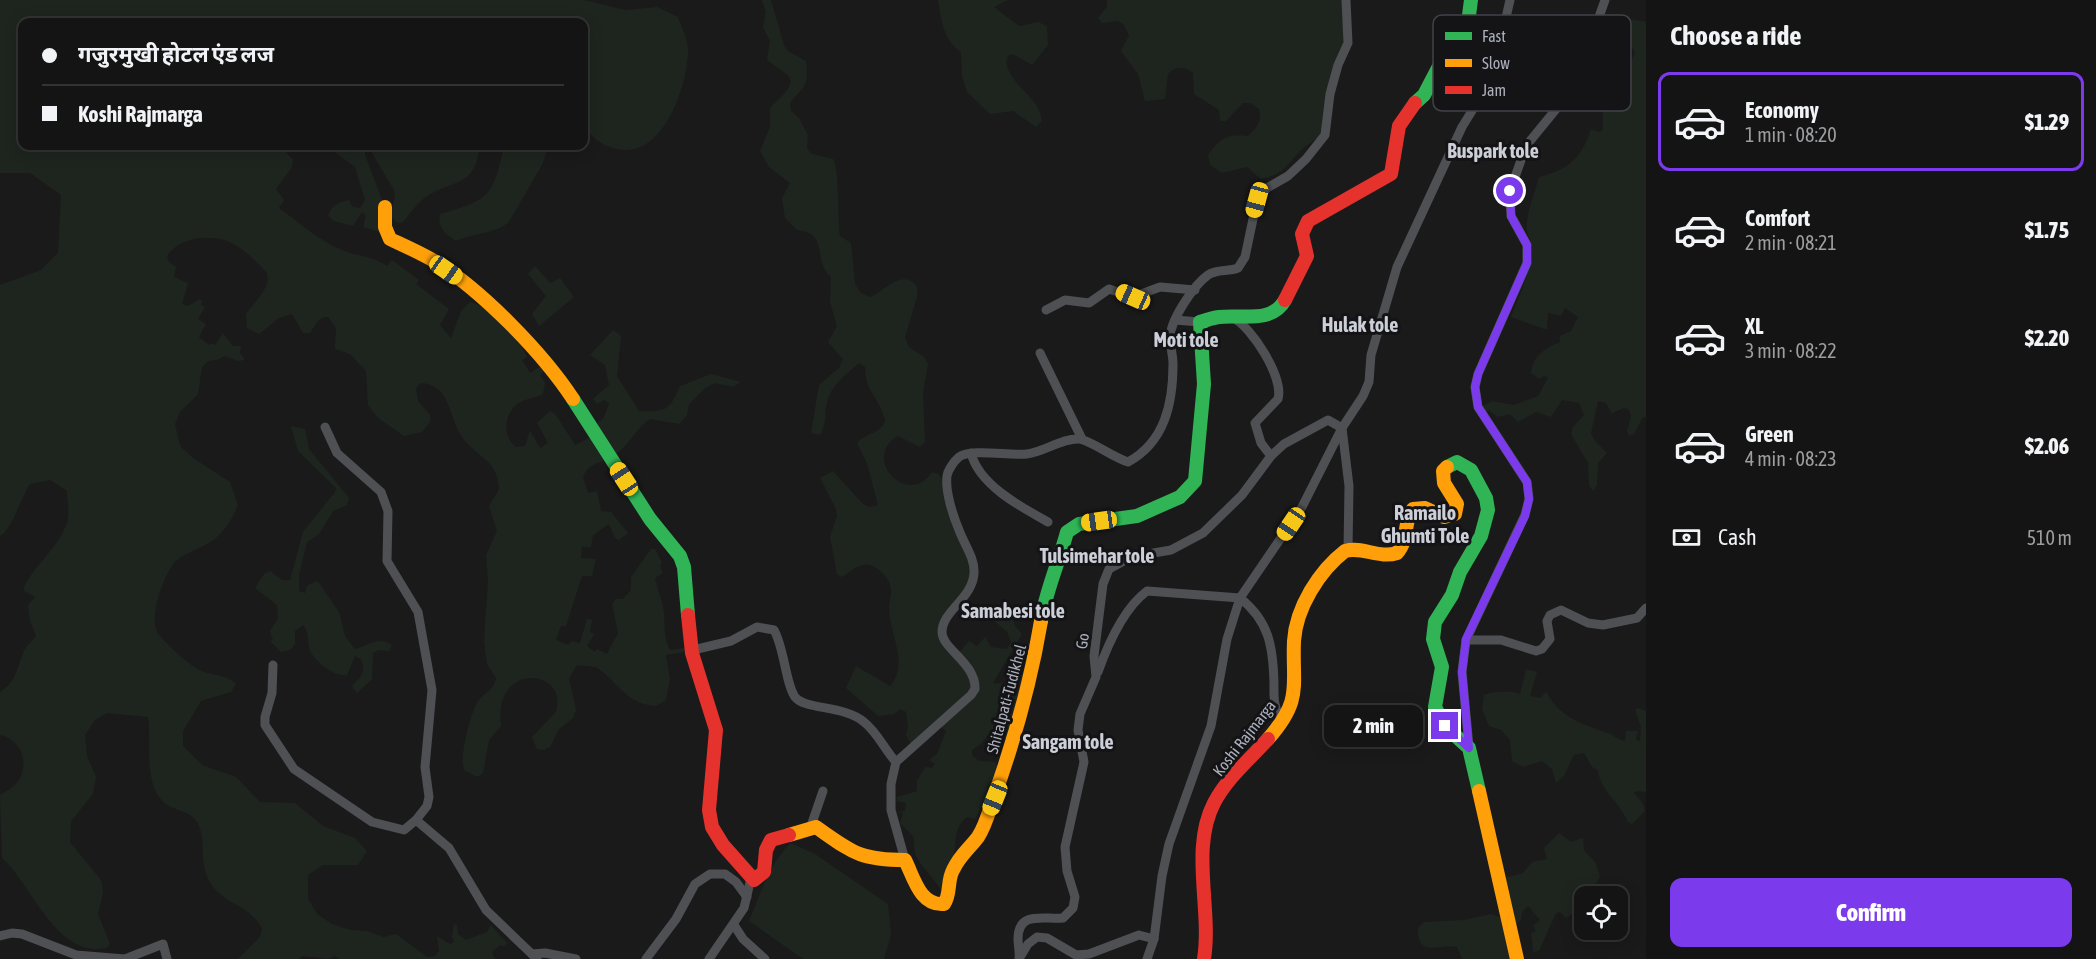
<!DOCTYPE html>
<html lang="en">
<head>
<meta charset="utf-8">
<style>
	:root { --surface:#141414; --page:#212122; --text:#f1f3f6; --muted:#9d9ea0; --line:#333334; --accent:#7c3aed }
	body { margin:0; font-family:"Asap Condensed","Noto Sans Devanagari",sans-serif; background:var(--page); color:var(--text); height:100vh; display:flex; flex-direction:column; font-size:22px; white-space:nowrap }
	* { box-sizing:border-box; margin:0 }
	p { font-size:20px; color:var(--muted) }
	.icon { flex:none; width:33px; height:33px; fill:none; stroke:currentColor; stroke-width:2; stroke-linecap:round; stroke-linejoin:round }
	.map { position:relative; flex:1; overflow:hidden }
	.drawer { display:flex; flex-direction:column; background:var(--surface); width:450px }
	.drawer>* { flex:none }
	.guide { position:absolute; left:18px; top:18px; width:570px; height:132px; border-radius:12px; box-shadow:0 3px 15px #0003,0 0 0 2px var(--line); display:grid; align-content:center; height:132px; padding:0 24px; background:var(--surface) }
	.buttons { position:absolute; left:1574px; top:886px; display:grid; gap:12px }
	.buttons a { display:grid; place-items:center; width:54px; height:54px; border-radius:12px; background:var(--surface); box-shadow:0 3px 15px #0003,0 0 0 2px var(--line); font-size:30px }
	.end { position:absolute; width:27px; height:27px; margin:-14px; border:8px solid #7c3aed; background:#fff; box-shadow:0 0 0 3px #fff }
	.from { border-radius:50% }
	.bubble { position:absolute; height:42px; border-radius:12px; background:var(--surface); box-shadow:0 3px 15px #0003,0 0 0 2px var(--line); font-size:20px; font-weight:800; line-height:42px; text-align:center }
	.car { position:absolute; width:18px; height:36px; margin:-18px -9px; border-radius:8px; box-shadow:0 0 4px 2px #0007; background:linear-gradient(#f5c518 24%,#345 0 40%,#f5c518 0 76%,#345 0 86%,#f5c518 0) }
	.guide b { display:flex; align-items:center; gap:21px; height:57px; font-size:22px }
	.guide b+b { border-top:2px solid var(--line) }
	.guide i { width:15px; height:15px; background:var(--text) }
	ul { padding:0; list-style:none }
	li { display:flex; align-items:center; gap:18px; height:99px; margin:0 12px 9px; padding:0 12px; border:3px solid transparent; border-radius:12px }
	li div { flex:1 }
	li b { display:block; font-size:22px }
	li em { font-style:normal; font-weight:800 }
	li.selected { border-color:var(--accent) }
	li>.icon { width:54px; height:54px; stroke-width:1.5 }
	h2 { padding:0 24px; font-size:27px; line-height:72px }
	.pay { display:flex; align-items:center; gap:15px; height:66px; padding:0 24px; font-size:22px }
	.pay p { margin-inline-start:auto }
	.cta { display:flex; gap:12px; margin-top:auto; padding:12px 24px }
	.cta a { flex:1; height:69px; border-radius:12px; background:var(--accent); color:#fff; font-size:24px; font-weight:800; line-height:69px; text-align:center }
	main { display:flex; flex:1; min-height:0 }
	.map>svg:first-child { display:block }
</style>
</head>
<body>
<main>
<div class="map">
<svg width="1646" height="959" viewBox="0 0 1646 959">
	<rect width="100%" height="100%" fill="#1a1a1b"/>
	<!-- green -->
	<g fill="#1e251f">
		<path d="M0,0H584L625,10L657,7L678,17C682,28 689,41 688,53C686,91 660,166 610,147C599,143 588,135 584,123C579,111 584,40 584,22H22V146H280L293,160L292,167L276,189L284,200L279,208C299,222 319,241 342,250C360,258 369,254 387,266L392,260L419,280L416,284L449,309L440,325L451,338L461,311L470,302C492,307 518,337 527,357L522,360L530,373L541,366L545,370L540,375L545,383L543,394C535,398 523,399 516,405C503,417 503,437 516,447L525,446L530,431L540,448L548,443L537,423L550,411L556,415L575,445L593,436V426L603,419L609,404L605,400L597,404L593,399L609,385L605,365L590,355L613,330L621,336L617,376L639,411C666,412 669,411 680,386L711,374L741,382L733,387L715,383L705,388L689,404L687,415L679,424L650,419C635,429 628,447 613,456C602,464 589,461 583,477L588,493L597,491L601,511L611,512L628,533L619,540L615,538L609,524L593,535L591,547H582L581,558L596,559L592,576H582L566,626H561L556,640L568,645L572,641L580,643L587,619L592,620L590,632L594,634L587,646L595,652L597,649L607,654L618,633L612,604L616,599H623L631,590V577L651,549H655L662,563L660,566L663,573L655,578C657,588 661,598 663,606C666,622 662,635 670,650L684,648V652L666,655L670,679L666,700L656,706C625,704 618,681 596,667L577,665L569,678L576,710L573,718L559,729L550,747L544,750L537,749L532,737L556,712C570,669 492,660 501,726L489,740L483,773L478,777L465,771C458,760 470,716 477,703C483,693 494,691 496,678L487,664L484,641L488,582L486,555L497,531L489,506L499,489C497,458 478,459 463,438C448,419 452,384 420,383L416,389L418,401L430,415V422L422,432L404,436L378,418L368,405L366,371L350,354L335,349L336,328L328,317C317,317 316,325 310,333H303L292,314L279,318L259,334L247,328L246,314C254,302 271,289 267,273C257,262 241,246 227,241C207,234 178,238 167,256L169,262L176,267L174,277L188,283L182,304L188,306L200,299L202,301L201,305L205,307L198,319L206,324L199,337L209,345L212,343L215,345L223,333L233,346H241L240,353L245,360L238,361L225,356L217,360L208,361L202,367L198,394L180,412L175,424L180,446L193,458L230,482L238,505C231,521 223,535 207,544C197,550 184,553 175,562C163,575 147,621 159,635C170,647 188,665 202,671C214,676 227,675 236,684L231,692L201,701L183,731V746L202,765L236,777L260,802L295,803L323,826L355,838L367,851L358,865H323L308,875V899L317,914L332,924L350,930L367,931L384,937L396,934L427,957L435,956L439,951L437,936L450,944L454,942L452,937L454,924L457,925L458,934L466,940L487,932L491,925L507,943L505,946L500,945L492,952L495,959H339L335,956L329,959L302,956L299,959H238L260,937L262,928C247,904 231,907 214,888C197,867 207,844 199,826C193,811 178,812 166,804C142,786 152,742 148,717L107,713L95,720L85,735L87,756L96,777L93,794L71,821L70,842L101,880L103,893L98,914L110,944L107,948C56,959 32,884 2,858L0,795C7,791 14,787 19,780C30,761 20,739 0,735V692C16,682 17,668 24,651C26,646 32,641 36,636L30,621L28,605L35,597L23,590C33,565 58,549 67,523C70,515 67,500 67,491L50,480L30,484C21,497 12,530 0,536V285L41,270L58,253L61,195L30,173H0Z"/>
		<path d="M762,0H771L784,45L788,51L806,61C809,86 805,85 790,103L791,111L799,118L808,135L807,149L812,154L833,159C840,169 837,219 840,236L851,243L855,284L861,293L870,297C885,291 903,267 917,287V297L905,337L909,347L924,357L928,364L923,392L925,442L920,447L898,436C860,458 908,509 932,472L939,474L975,557L971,583L939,629L958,654L969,641L977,646L985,637L991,647L1007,649L1011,642L1007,632L989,616L995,605L1010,611L1015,626L1022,634L993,683L1010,684L1029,669L1009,740L991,731L981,744L972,750V755L979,761L995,762L1000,771C992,789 984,802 975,819L967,817C953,826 956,847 954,861C953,871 948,883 944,893L921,864L915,854L913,836L900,823L903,813L896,812L905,811L906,803L897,801V797L917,791V781L925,767L932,768L935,764L929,760L937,754L946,731L936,723L911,745L906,735L908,726L906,712L900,709L894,714L878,716L846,688L856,666L890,686C910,664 889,634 889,607C889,601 892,595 891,588C889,578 880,568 870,565C858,562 851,573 841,577L837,574L830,537L837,516L836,509L820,478L833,471L863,504L869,507L878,505L867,463L857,443C865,433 881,434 885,421C880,397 865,393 865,367L859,363C847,374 830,386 827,403C824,415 827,423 820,435L811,433L819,385L839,368L843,359L828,342L837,326L830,302L831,277C812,261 830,233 797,230L785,218L782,198L790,183L769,167L760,151L770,127V108L786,92L791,82L789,76L767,60L770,41L763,27L766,12Z"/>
		<path d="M938,0H1008L994,7L1019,26L1038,22L1047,26L1048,45L1032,65L1013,54L1008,56L1006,62C1011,87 1039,96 1042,121L1036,127L1013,111L990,114L967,92L962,76L961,52C944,41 941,20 938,0Z"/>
		<path d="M1107,0H1347L1350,15L1322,135C1315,140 1305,146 1299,152C1284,168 1285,173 1261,179L1247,167L1222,173L1210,165L1208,155C1219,139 1228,133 1248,136C1256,129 1263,120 1259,109L1250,103H1243L1226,121H1220L1219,110L1194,94L1193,73C1185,66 1175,66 1168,74L1165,99L1145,101L1138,74L1121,51L1129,35L1124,25L1118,21L1102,23L1098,18L1107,7Z"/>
		<path d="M1616,17L1646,22V418L1643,417L1634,434L1630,436L1627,432L1631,416L1629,410L1624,408L1612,413L1606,403L1598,401L1591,433L1595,441L1607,453L1598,463L1597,485L1593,491L1589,486L1588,463L1571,434L1573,427L1584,415L1579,403L1562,400L1551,417L1536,412L1518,422L1510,414L1498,417L1489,411L1485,412L1483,406L1492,401L1514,405L1538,396L1548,378L1544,376L1539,379L1531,373C1532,356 1546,348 1560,342V336L1571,331L1578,317L1565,308L1561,316L1548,313L1547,329H1544L1511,317C1519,295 1531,273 1532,249C1533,243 1528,238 1527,231C1525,215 1535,193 1539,177C1568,170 1582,158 1591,129L1599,132L1603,130V104L1620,88L1635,53L1628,39L1629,30L1625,26L1616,25Z"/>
		<path d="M327,146H365V155L382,200L380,232L363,227L366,216L362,212L353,226L334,221L328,216C331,206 339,202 349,200L353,207L360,208L365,200L355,167Z"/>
		<path d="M368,146H479C477,186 453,180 429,195C417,202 411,213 402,223L396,222L391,216L395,196L394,190Z"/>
		<path d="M504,146H548L543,163L509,222C495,234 473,233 456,241C446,234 437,228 440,214C490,200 493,196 504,146Z"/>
		<polygon points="535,266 550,283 560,278 574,297 539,326 532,314 546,296 528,274"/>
		<path d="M291,426L305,429L309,449L349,498L347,505L333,511L319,534L307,542L299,575V591L305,593L307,586L316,581L319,583L339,612L345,636L355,649C367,646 380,635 392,645L389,651L379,650L373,653L372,679L357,693L352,686C360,677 367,673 361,659L355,656L347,675C335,677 313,661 309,648C307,639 310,633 303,625L295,631V644L290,650L281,652L270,641L273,640L270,631L278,618L277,605L255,588L264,574L270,571L282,580H290L303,532L335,492L336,488L298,451Z"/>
		<path d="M1526,669L1537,672L1530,696L1541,698L1546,691C1558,716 1583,725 1608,733C1615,735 1617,740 1625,741L1626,731H1638L1636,740L1640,741L1641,727L1635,710L1638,708L1646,711V792L1637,791L1634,793L1642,802L1645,811L1632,824L1628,822C1620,802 1600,791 1598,770L1592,767L1584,753L1574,755L1564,776L1556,783L1552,769L1542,761L1523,767L1512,761L1510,740L1501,730L1489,726L1482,709L1484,695C1494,691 1510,690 1520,694Z"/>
		<polygon points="1559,833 1571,842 1583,838 1584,850 1595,862 1600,877 1587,897 1584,897 1582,920 1577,922 1572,914 1566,918 1560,912 1556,913 1539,951 1533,952 1531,933 1536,931 1533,926 1540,920 1528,906 1522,912 1521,920 1514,926 1504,878 1523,873 1532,862 1547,859 1544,848"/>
		<path d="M790,843L815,854L888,904L891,935L884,959H803L749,921C763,889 766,870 790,843Z"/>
		<path d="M1491,914L1502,918L1510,959H1462L1457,947C1441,943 1417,959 1418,928L1424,922L1464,920Z"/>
	</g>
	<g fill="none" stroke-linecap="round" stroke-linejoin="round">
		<!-- street -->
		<g stroke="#4e5054" stroke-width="9">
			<polyline points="1486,88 1488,69 1502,35 1510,0"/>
			<polyline points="1046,310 1065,300 1089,303 1109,289 1133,297 1160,287 1195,290"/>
			<path d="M1233,318C1252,327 1284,378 1278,399L1255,423L1261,443L1271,456"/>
			<polyline points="1175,320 1200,322"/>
			<polyline points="1040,353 1082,439"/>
			<polyline points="325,427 337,453 381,492 388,511 387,561 418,612 432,690 425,767 429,797 427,806 416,820 449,848 486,910 537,959"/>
			<path d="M971,453C979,485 1021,507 1048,522"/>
			<polyline points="1466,640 1501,640 1536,651 1542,649 1550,639 1547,621 1550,615 1561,610 1588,623 1603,625 1637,618 1646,608"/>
			<path d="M693,650L731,641L757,627L774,630C784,647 786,685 795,697C805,710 844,705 864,722C877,732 885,750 896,762L971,695L975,689C976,663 942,649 942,632C942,611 973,598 974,573C975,558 964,544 959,530C953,516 945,491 947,476C948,470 954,461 959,457C971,448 1010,456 1027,454C1044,452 1062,438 1079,439C1090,440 1114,458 1128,462C1165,442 1173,403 1173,364C1173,355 1170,346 1170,337C1171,319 1194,285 1208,275C1217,269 1228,272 1238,268L1245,257L1257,200L1267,188L1288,176L1306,159L1325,135L1330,94L1338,65L1348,43L1346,0"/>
			<polyline points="273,665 272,693 265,717 265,725 294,769 372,822 404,830 416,820"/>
			<path d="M1098,672C1108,644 1123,609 1147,591L1240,598C1269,621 1273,646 1274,683C1274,697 1273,707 1281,719"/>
			<polyline points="1469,747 1462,672 1466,640 1525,515 1529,499 1527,482 1478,407 1475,387 1478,374 1527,263 1527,245 1511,216 1510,191 1526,146 1602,53 1593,34 1605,0"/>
			<polyline points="896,762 891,784 891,810 905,860"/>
			<polyline points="811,826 823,791"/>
			<polyline points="734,925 743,939 765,959"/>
			<polyline points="0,936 12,933 22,934 76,955 125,959 163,944 167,959"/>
			<polyline points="532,954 545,953 576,959"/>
			<polyline points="1020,957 1028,944 1037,937 1047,938 1076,955 1089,954 1139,935 1154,939"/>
			<polyline points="646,959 676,919 695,884 710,874 725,874 736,882 747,897"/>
			<polyline points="709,959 744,908 751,878"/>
			<path d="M1019,959C1020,953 1018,946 1018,939C1018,910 1045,920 1063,918L1073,908L1075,897L1067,871L1065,847L1084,762L1078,730L1080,714L1096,677L1094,656L1103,584L1109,569L1131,557L1171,550L1203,533L1242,495L1271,456L1284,444L1328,420L1342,428L1349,486L1348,550"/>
			<polyline points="1147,959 1154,939 1162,876 1169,844 1211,726 1227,639 1240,598 1302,507 1342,428 1363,396 1369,382 1371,355 1397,267 1462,127 1486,88 1495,91 1516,81 1593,34"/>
		</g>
		<!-- fast -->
		<g stroke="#30b455" stroke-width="14">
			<polyline points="1415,103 1424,95 1447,51 1462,36 1468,23 1471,0"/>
			<polyline points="573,399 650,519 680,556 684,567 688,615"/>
			<polyline points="1447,467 1457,462 1471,470 1486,498 1488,510 1481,536 1460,572 1452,595 1435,622 1433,639 1442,667 1435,707 1445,726 1469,748 1479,791"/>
			<path d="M1041,621C1046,590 1059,562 1067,532L1079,524L1137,516L1180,497L1195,481L1204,384L1200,322C1206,320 1213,318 1219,317C1241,314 1272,324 1285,300"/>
		</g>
		<!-- slow -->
		<g stroke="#ff9f0a" stroke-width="14">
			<path d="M385,207V227L390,239C405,246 421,253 436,262C483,292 542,352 573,399"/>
			<path d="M1268,739C1303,699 1292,687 1294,641C1296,608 1319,571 1345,551C1363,546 1379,559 1397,553C1409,540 1403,522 1413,509L1425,508L1444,517L1455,514L1457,504L1444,483L1443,471L1447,467"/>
			<polyline points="1479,791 1517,959"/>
			<path d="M789,835L816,827C852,852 859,860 905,860C914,878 920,906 944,904C951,894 947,881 953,870C960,855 969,849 978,837C986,825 990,808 995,794C1015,738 1031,680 1041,621"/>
		</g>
		<!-- jam -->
		<g stroke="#e5322d" stroke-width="14">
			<polyline points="1285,300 1307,256 1302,234 1308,221 1391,174 1399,126 1415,103"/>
			<polyline points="688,615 692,653 716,730 709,810 712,827 723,845 754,880 764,872 766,850 771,840 789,835"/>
			<path d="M1204,959C1212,909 1190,849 1214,803C1227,778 1250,759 1268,739"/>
		</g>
	</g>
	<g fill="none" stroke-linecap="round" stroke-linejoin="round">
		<!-- route -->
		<polyline stroke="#7c3aed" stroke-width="8" points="1445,726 1469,748 1462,672 1466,639 1525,516 1529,499 1527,482 1478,407 1475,387 1478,374 1527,263 1527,245 1511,216 1510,191"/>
	</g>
	<g text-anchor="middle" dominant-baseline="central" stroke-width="6" stroke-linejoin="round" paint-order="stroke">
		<!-- street labels -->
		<g font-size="16" fill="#abb0bc" stroke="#141417">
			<text transform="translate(1082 641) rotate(-81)">Go</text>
			<text transform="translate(1006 699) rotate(-75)">Shitalpati-Tudikhel</text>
			<text transform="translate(1244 738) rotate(-52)">Koshi Rajmarga</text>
		</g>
		<!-- quarter labels -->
		<g font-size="20" font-weight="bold" fill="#cccfd8" stroke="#141417">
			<text x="1493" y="150">Buspark tole</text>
			<text x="1360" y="324">Hulak tole</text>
			<text x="1186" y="339">Moti tole</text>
			<text x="1425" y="512">Ramailo<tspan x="1425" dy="23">Ghumti Tole</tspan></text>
			<text x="1097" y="555">Tulsimehar tole</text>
			<text x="1013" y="610">Samabesi tole</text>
			<text x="1068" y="741">Sangam tole</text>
		</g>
	</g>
	<!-- legend -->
	<rect x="1433" y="15" width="198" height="96" rx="9" fill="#141417" stroke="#414349" stroke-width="1.5"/>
	<rect x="1445" y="32" width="27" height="8" fill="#30b455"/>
	<rect x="1445" y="59" width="27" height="8" fill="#ff9f0a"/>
	<rect x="1445" y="86" width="27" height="8" fill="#e5322d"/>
	<g font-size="16" fill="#abb0bc">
		<text x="1482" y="42">Fast</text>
		<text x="1482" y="69">Slow</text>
		<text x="1482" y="96">Jam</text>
	</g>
</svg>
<div class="buttons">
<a><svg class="icon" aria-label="locate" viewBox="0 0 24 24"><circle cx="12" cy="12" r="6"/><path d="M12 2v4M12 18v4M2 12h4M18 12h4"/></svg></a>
</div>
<i class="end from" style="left:1510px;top:191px"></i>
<i class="end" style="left:1445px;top:726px"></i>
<div class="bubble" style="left:1324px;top:705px;width:99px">2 min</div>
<i class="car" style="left:1257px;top:200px;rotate:195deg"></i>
<i class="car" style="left:446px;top:270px;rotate:125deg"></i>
<i class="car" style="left:1133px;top:297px;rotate:294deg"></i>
<i class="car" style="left:624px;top:479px;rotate:327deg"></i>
<i class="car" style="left:1099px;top:521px;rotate:262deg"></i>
<i class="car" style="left:1291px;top:524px;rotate:214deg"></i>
<i class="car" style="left:995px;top:798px;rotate:202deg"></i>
<div class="guide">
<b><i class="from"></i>गजुरमुखी होटल एंड लज</b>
<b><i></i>Koshi Rajmarga</b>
</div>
</div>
<section class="drawer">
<h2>Choose a ride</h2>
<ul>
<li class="selected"><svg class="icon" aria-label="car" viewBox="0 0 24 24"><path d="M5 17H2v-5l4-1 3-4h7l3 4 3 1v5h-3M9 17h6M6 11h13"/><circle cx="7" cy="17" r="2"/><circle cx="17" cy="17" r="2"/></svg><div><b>Economy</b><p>1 min · 08:20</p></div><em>$1.29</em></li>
<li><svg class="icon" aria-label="car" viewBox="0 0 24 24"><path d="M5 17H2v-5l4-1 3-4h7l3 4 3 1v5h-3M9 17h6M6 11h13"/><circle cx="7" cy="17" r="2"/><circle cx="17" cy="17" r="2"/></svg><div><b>Comfort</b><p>2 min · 08:21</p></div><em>$1.75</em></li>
<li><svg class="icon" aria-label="car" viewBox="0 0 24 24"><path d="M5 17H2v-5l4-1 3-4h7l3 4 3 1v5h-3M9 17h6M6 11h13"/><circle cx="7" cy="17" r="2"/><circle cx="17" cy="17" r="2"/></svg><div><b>XL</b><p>3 min · 08:22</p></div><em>$2.20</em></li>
<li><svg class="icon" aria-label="car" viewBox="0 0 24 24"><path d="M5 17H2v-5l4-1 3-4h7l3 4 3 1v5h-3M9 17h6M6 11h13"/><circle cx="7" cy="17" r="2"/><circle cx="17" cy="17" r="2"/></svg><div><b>Green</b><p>4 min · 08:23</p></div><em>$2.06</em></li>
</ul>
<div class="pay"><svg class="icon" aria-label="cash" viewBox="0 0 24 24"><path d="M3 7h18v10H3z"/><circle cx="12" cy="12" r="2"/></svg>Cash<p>510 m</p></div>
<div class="cta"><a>Confirm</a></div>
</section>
</main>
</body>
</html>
